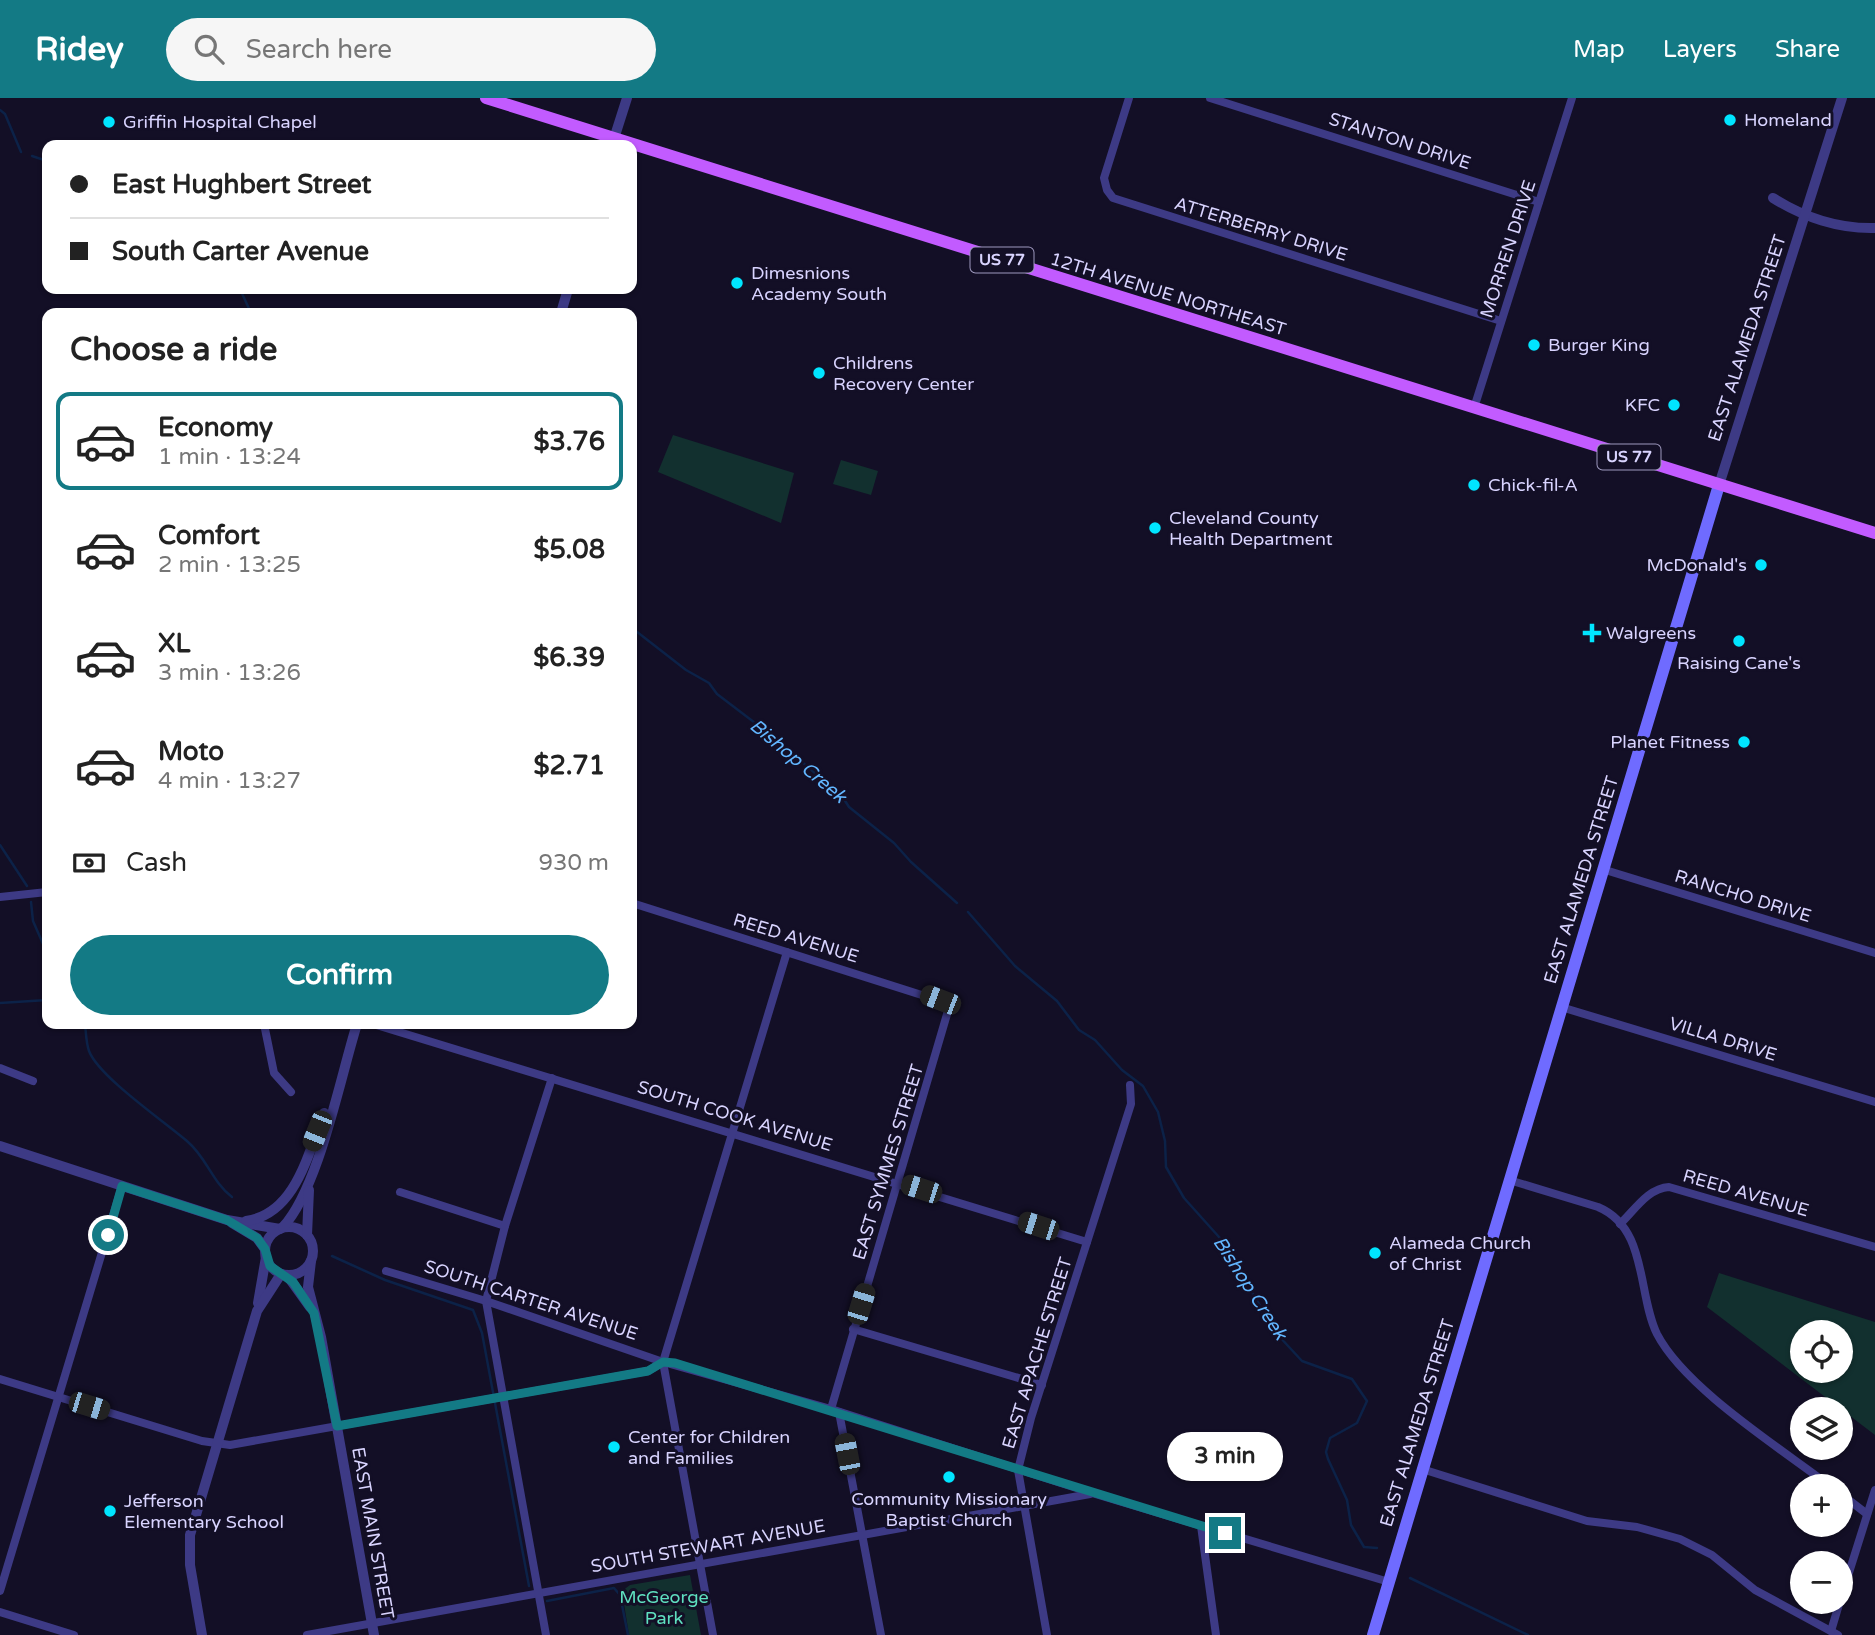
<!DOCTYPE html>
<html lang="en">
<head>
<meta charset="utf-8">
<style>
	:root { --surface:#fff; --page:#f6f6f6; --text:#222; --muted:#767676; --line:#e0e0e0; --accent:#137a85 }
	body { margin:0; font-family:"Varela Round",sans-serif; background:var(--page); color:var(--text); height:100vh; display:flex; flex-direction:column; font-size:26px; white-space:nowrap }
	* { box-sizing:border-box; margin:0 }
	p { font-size:23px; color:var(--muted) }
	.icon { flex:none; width:38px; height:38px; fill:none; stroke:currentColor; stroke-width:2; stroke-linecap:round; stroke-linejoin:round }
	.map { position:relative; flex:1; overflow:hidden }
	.panel { position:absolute; left:42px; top:210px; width:595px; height:721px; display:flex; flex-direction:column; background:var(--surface); border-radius:14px; box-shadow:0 2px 5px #0004 }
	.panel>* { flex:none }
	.top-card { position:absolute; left:42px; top:42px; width:595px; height:154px; border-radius:14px; box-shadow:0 2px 5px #0004; display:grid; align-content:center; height:154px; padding:0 28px; background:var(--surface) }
	.fabs { position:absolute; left:1790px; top:1222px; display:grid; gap:14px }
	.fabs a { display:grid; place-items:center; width:63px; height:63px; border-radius:50%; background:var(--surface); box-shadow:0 2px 5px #0004; font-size:35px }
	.end { position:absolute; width:32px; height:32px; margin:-16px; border:9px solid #137a85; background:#fff; box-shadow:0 0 0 4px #fff }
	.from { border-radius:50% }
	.bubble { position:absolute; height:49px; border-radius:24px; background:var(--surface); box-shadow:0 2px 5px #0004; font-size:23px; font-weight:800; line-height:49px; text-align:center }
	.car { position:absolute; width:21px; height:42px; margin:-21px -10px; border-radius:9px; box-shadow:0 0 5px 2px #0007; background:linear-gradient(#222 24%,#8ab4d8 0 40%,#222 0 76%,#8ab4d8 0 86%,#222 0) }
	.top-card b { display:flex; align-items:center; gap:24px; height:66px; font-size:26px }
	.top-card b+b { border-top:2px solid var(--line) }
	.top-card i { width:18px; height:18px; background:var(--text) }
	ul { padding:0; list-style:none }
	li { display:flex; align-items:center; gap:21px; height:98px; margin:0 14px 10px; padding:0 14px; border:4px solid transparent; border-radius:14px }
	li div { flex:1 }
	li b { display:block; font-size:26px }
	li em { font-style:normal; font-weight:800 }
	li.current { border-color:var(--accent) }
	li>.icon { width:63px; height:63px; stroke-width:1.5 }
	h2 { padding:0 28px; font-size:32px; line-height:84px }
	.pay { display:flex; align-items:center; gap:18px; height:77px; padding:0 28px; font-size:26px }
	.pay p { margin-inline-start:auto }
	.button { display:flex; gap:14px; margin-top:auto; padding:14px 28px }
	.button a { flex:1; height:80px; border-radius:42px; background:var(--accent); color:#fff; font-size:28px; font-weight:800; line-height:80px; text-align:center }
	header { display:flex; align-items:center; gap:42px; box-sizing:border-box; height:98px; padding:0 35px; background:var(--accent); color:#fff }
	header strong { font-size:33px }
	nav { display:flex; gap:38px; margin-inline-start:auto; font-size:24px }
	.search { width:490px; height:63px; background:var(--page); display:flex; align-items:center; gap:18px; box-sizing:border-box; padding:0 24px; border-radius:38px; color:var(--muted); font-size:26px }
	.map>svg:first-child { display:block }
</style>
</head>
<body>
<header>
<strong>Ridey</strong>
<div class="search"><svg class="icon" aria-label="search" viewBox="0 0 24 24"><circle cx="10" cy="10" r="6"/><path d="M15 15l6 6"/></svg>Search here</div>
<nav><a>Map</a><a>Layers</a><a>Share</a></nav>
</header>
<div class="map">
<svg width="1875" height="1537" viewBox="0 0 1875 1537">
	<rect width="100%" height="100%" fill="#130f26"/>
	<!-- green -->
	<g fill="#12302f" fill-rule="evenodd">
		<polygon points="673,337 794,375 781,425 658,374"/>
		<polygon points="841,362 878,373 871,397 833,386"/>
		<path d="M1719,1175L1875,1224V1337L1707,1209ZM1802,1234H1841V1272H1802Z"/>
		<polygon points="690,1477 701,1537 629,1537 622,1493 630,1487"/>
	</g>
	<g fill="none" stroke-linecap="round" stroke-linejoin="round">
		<!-- stream -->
		<g stroke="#0c2248" stroke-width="2.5">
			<polyline points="0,12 5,16 21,54"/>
			<polyline points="32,58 47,63"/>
			<polyline points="240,191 251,215"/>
			<polyline points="632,530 686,572 709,585 717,596 763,631 842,698 849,709 894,745 911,764 957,805"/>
			<polyline points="0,747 27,788"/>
			<polyline points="31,804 33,823 47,855"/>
			<polyline points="968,814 1015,868 1057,903 1079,932 1095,942 1122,972 1143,988 1158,1014 1165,1043 1166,1069 1184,1100 1219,1139 1277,1236 1302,1263 1352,1281 1367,1303 1357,1325 1330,1340 1326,1354 1328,1361 1347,1402 1351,1427 1364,1449 1377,1450"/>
			<polyline points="0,905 47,902"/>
			<path d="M85,926C86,934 86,945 89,953C99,979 165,1024 188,1044C206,1059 213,1085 232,1099"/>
			<polyline points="332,1158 385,1182 473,1212 482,1235 529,1488"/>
			<polyline points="1410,1480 1528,1537"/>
			<polyline points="547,1503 614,1490 620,1497 628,1537"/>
		</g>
		<!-- minor -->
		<g stroke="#3d3a85" stroke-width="8">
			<polyline points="1129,0 1104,80 1107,92 1113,100 1501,223"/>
			<polyline points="1210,0 1539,104"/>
			<polyline points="1474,310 1572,0"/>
			<polyline points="1602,771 1875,855"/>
			<polyline points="0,799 47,794"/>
			<polyline points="632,805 950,906 831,1311"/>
			<polyline points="1561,909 1875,1004"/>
			<polyline points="264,926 274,975 291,994"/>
			<polyline points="373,926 1087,1144"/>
			<polyline points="0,970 33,983"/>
			<path d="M1509,1082L1598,1109C1648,1130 1637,1195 1657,1236C1685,1290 1779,1349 1830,1388"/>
			<polyline points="400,1094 505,1128"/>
			<path d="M1620,1126C1634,1113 1648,1090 1669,1089L1875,1149"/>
			<polyline points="386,1173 486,1203 663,1264 831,1311 1092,1395 1389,1484"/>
			<polyline points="853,1231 1042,1287"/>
			<polyline points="0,1281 202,1343 230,1347 648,1273 663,1264"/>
			<polyline points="839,1314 881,1537"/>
			<polyline points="1422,1371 1587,1423 1637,1429 1680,1441 1712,1457 1755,1492 1838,1537"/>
			<polyline points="1841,1396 1867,1416"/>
			<polyline points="1201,1428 1216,1537"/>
			<polyline points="0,1493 122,1088"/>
			<polyline points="1841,1500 1875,1392"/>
			<polyline points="0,1514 74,1537"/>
			<polyline points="1831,1533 1840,1503"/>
			<polyline points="307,1537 1090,1396"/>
			<polyline points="546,1537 486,1203 505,1128 552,980"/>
			<polyline points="713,1537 663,1264 787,854"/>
			<polyline points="1047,1537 1018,1372 1031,1320 1131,1006 1130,987"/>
		</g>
		<!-- tertiary -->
		<g stroke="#3d3a85" stroke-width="10">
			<polyline points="612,47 627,0"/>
			<path d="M1773,100C1803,119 1839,131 1875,130"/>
			<polyline points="561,215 568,191"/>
			<polyline points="1719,387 1842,0"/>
			<polyline points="0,1048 227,1122 280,1131"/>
			<path d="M246,1123C296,1116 308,1055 324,1015"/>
			<polyline points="232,1125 257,1140 265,1151"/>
			<circle cx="289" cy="1153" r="24"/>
			<path d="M283,1129C319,1090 340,980 357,926"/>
			<polyline points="307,1137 309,1092"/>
			<polyline points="311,1163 308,1189 321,1239 374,1537"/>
			<polyline points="287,1177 310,1209"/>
			<polyline points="258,1205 266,1159"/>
			<polyline points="202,1537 190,1467 190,1437 257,1213 281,1176"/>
		</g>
		<!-- secondary -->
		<polyline stroke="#6f6bff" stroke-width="12" points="1373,1537 1719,387"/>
		<!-- primary -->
		<polyline stroke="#c25bff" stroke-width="12" points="486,0 1875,435"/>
	</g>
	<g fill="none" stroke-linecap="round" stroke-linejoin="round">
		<!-- route -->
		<polyline stroke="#137a85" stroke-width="9" points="108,1137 122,1088 227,1122 257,1140 265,1151 270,1168 293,1184 314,1215 337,1328 648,1273 663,1264 675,1265 1225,1435"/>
	</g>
	<!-- markers -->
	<g fill="#00e5ff" stroke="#130f26" stroke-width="2.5">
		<circle cx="1730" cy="22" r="7"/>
		<circle cx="109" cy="24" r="7"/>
		<circle cx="737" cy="185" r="7"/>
		<circle cx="1534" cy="247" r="7"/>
		<circle cx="819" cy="275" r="7"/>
		<circle cx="1674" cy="307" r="7"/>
		<circle cx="1474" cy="387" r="7"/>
		<circle cx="1155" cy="430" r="7"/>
		<circle cx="1761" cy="467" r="7"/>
		<path d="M1588.5 524.5h7v7h7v7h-7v7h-7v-7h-7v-7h7z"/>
		<circle cx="1739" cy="543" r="7"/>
		<circle cx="1744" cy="644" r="7"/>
		<circle cx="1375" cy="1155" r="7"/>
		<circle cx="614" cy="1349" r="7"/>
		<circle cx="949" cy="1379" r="7"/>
		<circle cx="110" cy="1413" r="7"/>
	</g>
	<g text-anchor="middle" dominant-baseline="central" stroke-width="6" stroke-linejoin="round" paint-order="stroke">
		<!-- shield labels -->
		<g fill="#130f26" stroke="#9e99be" stroke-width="2">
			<rect x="970.5" y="149.5" width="63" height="25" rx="5"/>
			<rect x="1597.5" y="346.5" width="63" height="25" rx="5"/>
		</g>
		<g font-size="16" font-weight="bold" fill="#d9d4ff">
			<text x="1002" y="162">US 77</text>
			<text x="1629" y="359">US 77</text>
		</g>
		<!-- poi labels -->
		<g font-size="18" fill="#d9d4ff" stroke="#130f26" text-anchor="start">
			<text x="1744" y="22">Homeland</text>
			<text x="123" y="24">Griffin Hospital Chapel</text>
			<text x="751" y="175">Dimesnions<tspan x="751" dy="21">Academy South</tspan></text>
			<text x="1548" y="247">Burger King</text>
			<text x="833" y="265">Childrens<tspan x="833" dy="21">Recovery Center</tspan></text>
			<text x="1660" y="307" text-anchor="end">KFC</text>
			<text x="1488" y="387">Chick-fil-A</text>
			<text x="1169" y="420">Cleveland County<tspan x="1169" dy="21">Health Department</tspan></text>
			<text x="1747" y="467" text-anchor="end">McDonald's</text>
			<text x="1606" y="535">Walgreens</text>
			<text x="1739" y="565" text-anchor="middle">Raising Cane's</text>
			<text x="1730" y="644" text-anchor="end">Planet Fitness</text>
			<text x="1389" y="1145">Alameda Church<tspan x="1389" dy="21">of Christ</tspan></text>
			<text x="628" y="1339">Center for Children<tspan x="628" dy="21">and Families</tspan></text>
			<text x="949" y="1401" text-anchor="middle">Community Missionary<tspan x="949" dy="21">Baptist Church</tspan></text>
			<text x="124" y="1403">Jefferson<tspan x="124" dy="21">Elementary School</tspan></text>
		</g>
		<!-- street labels -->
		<g font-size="18" fill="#d9d4ff" stroke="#130f26">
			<text transform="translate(1400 43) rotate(18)">STANTON DRIVE</text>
			<text transform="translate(1261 131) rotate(17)">ATTERBERRY DRIVE</text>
			<text transform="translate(1508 151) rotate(-72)">MORREN DRIVE</text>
			<text transform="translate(1168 196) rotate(17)">12TH AVENUE NORTHEAST</text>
			<text transform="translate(1747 240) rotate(-72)">EAST ALAMEDA STREET</text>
			<text transform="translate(1581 782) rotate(-73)">EAST ALAMEDA STREET</text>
			<text transform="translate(1743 798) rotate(17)">RANCHO DRIVE</text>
			<text transform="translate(796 840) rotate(17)">REED AVENUE</text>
			<text transform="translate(1723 941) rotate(17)">VILLA DRIVE</text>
			<text transform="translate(735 1018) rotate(17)">SOUTH COOK AVENUE</text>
			<text transform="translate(888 1064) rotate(-73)">EAST SYMMES STREET</text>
			<text transform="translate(1746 1095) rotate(16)">REED AVENUE</text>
			<text transform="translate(531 1202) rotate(18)">SOUTH CARTER AVENUE</text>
			<text transform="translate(1037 1255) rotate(-73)">EAST APACHE STREET</text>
			<text transform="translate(1417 1325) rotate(-73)">EAST ALAMEDA STREET</text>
			<text transform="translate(373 1435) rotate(80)">EAST MAIN STREET</text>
			<text transform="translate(708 1448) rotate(-10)">SOUTH STEWART AVENUE</text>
		</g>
		<!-- park labels -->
		<g font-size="18" fill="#5fe0c0" stroke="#130f26">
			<text x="664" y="1499">McGeorge<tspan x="664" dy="21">Park</tspan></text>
		</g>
		<!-- water labels -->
		<g font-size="19" font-style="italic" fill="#62b6ff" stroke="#130f26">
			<text transform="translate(798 663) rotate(40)">Bishop Creek</text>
			<text transform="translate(1250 1190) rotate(57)">Bishop Creek</text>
		</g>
	</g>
</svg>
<div class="fabs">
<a><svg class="icon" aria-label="locate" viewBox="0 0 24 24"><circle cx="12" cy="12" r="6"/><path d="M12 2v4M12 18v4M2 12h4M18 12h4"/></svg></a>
<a><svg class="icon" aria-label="layers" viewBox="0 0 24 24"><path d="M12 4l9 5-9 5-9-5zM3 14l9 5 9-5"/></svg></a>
<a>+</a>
<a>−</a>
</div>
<i class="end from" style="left:108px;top:1137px"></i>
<i class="end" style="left:1225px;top:1435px"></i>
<div class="bubble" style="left:1167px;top:1334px;width:116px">3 min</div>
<i class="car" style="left:940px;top:902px;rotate:291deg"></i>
<i class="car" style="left:317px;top:1033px;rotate:202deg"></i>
<i class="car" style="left:921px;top:1091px;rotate:288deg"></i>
<i class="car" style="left:1038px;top:1128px;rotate:288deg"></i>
<i class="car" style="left:861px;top:1206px;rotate:17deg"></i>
<i class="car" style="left:89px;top:1308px;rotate:107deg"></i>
<i class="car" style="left:847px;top:1356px;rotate:349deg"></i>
<div class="top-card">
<b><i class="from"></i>East Hughbert Street</b>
<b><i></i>South Carter Avenue</b>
</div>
<section class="panel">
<h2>Choose a ride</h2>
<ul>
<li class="current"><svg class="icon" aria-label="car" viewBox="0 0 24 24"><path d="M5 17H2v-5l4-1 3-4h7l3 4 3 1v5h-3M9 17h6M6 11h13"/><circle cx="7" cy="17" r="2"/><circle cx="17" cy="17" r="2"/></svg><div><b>Economy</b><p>1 min · 13:24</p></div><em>$3.76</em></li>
<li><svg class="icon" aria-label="car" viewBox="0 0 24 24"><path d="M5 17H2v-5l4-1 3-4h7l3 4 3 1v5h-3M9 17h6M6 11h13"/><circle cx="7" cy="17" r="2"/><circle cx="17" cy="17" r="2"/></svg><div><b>Comfort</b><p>2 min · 13:25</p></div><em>$5.08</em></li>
<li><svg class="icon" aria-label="car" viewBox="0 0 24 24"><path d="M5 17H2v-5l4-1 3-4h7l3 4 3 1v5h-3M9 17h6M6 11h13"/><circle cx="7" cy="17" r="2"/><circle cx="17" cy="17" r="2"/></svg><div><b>XL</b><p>3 min · 13:26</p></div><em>$6.39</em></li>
<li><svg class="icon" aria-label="car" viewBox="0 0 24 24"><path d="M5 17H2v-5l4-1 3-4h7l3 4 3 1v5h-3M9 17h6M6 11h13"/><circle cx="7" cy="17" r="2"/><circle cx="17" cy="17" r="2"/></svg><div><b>Moto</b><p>4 min · 13:27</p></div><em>$2.71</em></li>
</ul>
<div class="pay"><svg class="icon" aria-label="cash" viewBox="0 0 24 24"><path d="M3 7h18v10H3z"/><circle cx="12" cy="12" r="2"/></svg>Cash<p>930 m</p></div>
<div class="button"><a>Confirm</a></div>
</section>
</div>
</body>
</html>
